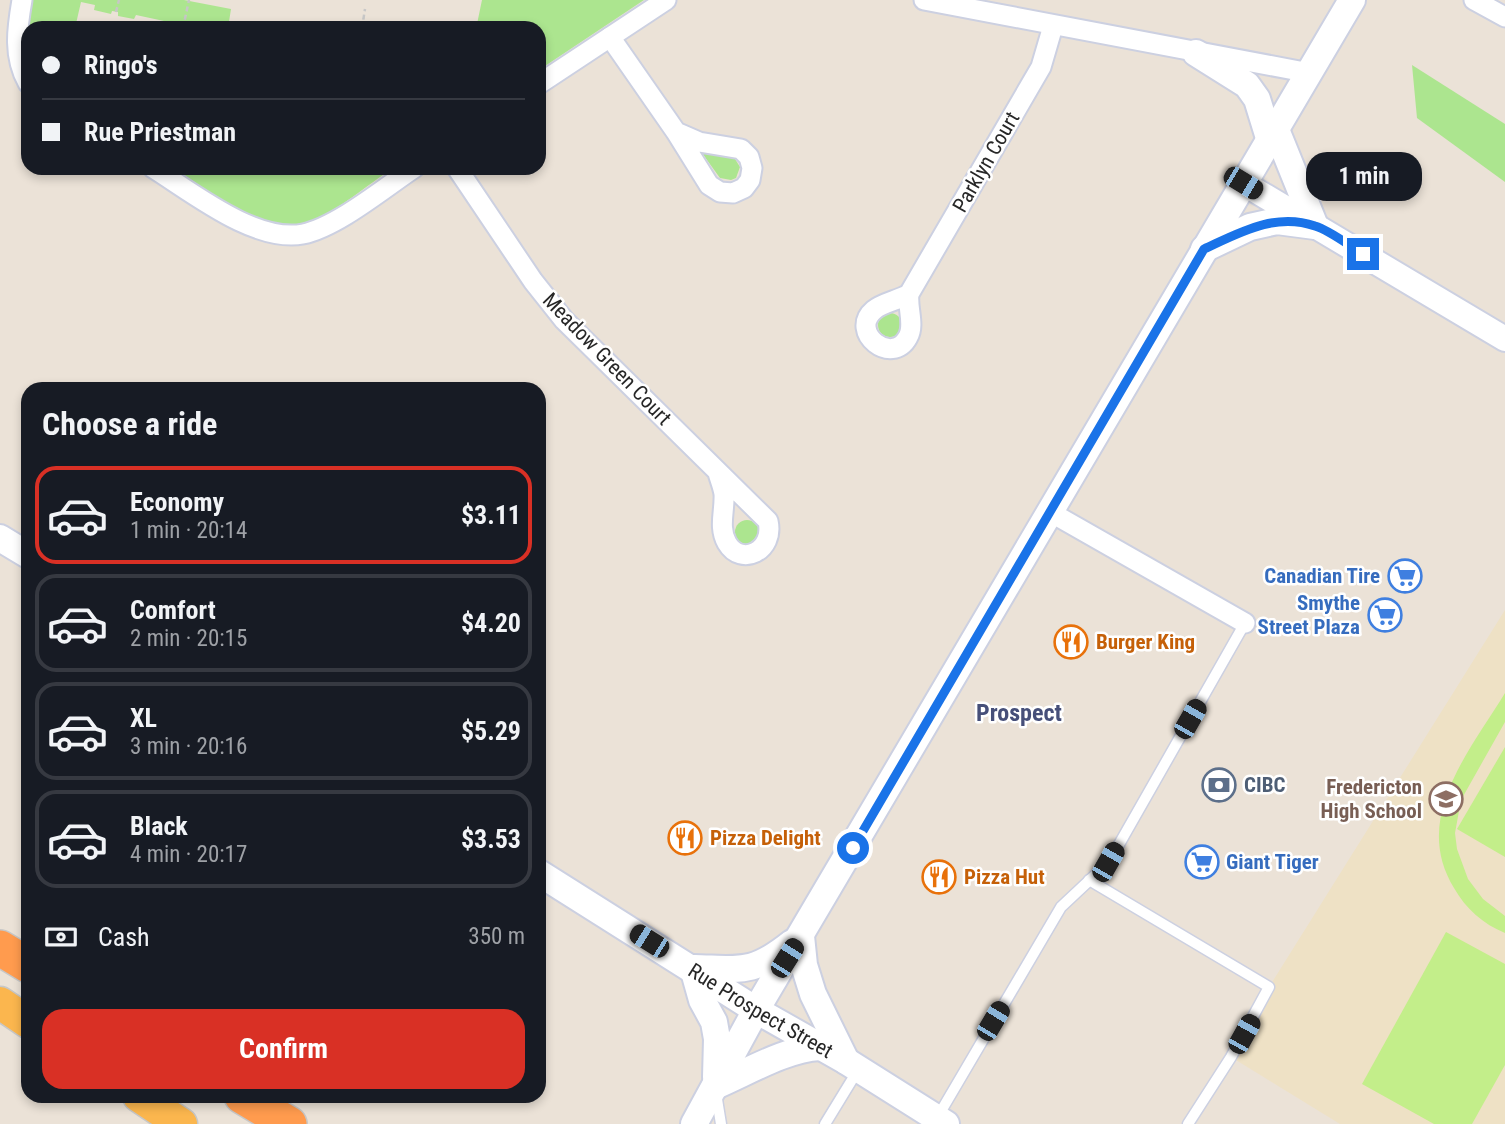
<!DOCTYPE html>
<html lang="en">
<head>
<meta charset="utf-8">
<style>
	:root { --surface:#171b24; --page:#20242c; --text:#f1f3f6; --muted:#9ea1a6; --line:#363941; --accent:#d93025 }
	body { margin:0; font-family:"Roboto Condensed",sans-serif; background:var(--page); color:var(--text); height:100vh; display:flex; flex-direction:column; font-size:26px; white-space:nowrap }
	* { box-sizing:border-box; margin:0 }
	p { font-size:23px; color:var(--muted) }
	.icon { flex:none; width:38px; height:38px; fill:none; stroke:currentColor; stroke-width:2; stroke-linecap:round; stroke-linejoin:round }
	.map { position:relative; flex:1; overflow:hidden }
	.side { position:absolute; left:21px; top:382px; width:525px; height:721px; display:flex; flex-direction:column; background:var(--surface); border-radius:21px; box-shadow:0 4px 10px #0003 }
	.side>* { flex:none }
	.top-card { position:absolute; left:21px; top:21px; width:525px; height:154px; border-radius:21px; box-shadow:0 4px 10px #0003; display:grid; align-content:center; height:154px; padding:0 21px; background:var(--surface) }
	.end { position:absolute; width:32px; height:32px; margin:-16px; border:9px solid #1a73e8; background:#fff; box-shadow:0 0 0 4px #fff }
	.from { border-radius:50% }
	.bubble { position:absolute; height:49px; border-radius:21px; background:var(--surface); box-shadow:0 4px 10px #0003; font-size:23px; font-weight:700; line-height:49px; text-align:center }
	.car { position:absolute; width:21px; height:42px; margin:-21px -10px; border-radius:9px; box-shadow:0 0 5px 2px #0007; background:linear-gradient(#222 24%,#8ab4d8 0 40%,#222 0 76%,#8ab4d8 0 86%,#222 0) }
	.top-card b { display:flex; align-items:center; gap:24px; height:66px; font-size:26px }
	.top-card b+b { border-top:2px solid var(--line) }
	.top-card i { width:18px; height:18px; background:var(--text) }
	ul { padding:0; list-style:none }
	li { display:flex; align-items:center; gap:21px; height:98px; margin:0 14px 10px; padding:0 7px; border:4px solid var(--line); border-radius:21px }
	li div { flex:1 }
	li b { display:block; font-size:26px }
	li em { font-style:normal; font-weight:700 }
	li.on { border-color:var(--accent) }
	li>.icon { width:63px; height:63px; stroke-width:1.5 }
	h2 { padding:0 21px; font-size:32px; line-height:84px }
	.pay { display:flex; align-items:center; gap:18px; height:77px; padding:0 21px; font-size:26px }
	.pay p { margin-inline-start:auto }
	.cta { display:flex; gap:14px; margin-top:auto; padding:14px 21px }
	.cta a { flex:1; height:80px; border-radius:21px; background:var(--accent); color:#fff; font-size:28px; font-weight:700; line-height:80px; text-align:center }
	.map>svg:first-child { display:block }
</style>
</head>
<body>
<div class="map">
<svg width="1505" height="1124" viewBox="0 0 1505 1124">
	<rect width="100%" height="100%" fill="#ebe2d7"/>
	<!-- education -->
	<polygon fill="#eee1c5" points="1505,610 1505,1124 1340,1124 1231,1057 1269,987"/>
	<!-- green -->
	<g fill="#ace58f">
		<polygon points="33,0 184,0 231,9 228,28 163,28 164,21 136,15 134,19 118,16 118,12 112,11 111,14 94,10 95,5 81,2 75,28 28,28 28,31 28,28"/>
		<polygon points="482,0 644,0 539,70 539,28 472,28 477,24"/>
		<polygon points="1412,65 1505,124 1505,182 1417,118"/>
		<polygon points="703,151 735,159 740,167 736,178 731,180 720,178 702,153"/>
		<path d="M173,168H393C367,185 340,210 310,221C266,238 209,190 173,168Z"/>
		<circle cx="890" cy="325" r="12"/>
		<circle cx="747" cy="532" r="12"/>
	</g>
	<!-- pitch -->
	<g fill="#c3ee8a">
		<path d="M1505,693V722L1461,800L1455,833L1457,849L1468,879L1483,899L1505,916V933C1483,924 1466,909 1454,888C1411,818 1470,751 1505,693Z"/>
		<polygon points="1505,747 1505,857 1457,829"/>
		<polygon points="1446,932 1505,964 1505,1065 1472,1124 1434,1124 1362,1084"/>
	</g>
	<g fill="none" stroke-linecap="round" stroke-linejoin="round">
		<defs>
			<g id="service">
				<polyline points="1089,880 1269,987 1231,1057 1188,1124"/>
				<polyline points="716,1093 721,1124"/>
				<polyline points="937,1118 1061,907 1109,862 1245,623"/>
				<polyline points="825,1124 858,1070"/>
			</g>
			<g id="minor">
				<path d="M22,0C17,29 13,56 28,83"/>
				<polyline points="924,0 1310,73"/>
				<polyline points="1474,0 1505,17"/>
				<polyline points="610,37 676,132 709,185 720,192 733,193 744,188 750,180 752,168 749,157 741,149 699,142 676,132"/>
				<polyline points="539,84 666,0"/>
				<path d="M153,168C193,193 255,243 303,234C337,227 384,188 414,168"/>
				<path d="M457,168L533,281L564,320L768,521C775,551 741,567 727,543C718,527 725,511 724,494C723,487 720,480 718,473"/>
				<path d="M909,294C899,300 882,303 874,310C848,332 892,367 908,337C915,325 907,308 909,294L1041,67L1053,26"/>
				<polyline points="1050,512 1245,623"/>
			</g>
			<polyline id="tertiary" points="1243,183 1505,339"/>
			<g id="secondary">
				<polyline points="1196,53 1247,85 1257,99 1269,138"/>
				<polyline points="1204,249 1250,227 1277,221 1315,226 1275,127"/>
				<polyline points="0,538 28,555"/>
				<path id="s1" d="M539,873L756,1010L846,1061L946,1124"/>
				<polyline points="801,936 804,965 813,994 846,1061"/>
				<polyline points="693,968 702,1000 714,1022 717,1039 716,1077"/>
				<path d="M693,968C741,969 752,975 792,943"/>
				<path d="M715,1086C748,1072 785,1049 820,1047"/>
				<polyline points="694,1124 756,1010 1352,0"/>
			</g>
			<g id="trunk">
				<polyline points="0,1003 28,1022"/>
				<polyline points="139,1096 181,1124"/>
			</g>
			<g id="motorway">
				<polyline points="0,948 28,965"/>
				<polyline points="242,1096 289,1124"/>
			</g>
		</defs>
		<!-- service casing -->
		<use href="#service" stroke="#ccd0e1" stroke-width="13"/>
		<!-- minor casing -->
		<use href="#minor" stroke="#ccd0e1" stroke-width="23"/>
		<!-- tertiary casing -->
		<use href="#tertiary" stroke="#ccd0e1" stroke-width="28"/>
		<!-- secondary casing -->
		<use href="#secondary" stroke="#ccd0e1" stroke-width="30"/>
		<!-- trunk casing -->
		<use href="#trunk" stroke="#c7c7c7" stroke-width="35"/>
		<!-- motorway casing -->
		<use href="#motorway" stroke="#c7c7c7" stroke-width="38"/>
		<!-- path -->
		<g stroke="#c7c7c7" stroke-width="2.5" stroke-dasharray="5 3.5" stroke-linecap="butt">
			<polyline points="116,12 119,0"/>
			<polyline points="183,28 189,0"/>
			<polyline points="362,28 365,9"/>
		</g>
		<!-- service -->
		<use href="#service" stroke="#fff" stroke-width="10"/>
		<!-- minor -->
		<use href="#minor" stroke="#fff" stroke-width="19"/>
		<!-- tertiary -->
		<use href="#tertiary" stroke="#fff" stroke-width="24"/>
		<!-- secondary -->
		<use href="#secondary" stroke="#fff" stroke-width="26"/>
		<!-- trunk -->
		<use href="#trunk" stroke="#fbb64e" stroke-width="32"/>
		<!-- motorway -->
		<use href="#motorway" stroke="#ff9b4e" stroke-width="35"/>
	</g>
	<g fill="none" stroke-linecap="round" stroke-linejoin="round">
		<!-- route -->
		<path stroke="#1a73e8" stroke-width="9" d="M853,848L1204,249C1239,233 1275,212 1315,226C1331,231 1348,245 1363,254"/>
	</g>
	<!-- icons -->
	<defs>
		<symbol id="supermarket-ring" viewBox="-11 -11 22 22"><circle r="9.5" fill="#fff" stroke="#3f7fe0" stroke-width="1.5"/><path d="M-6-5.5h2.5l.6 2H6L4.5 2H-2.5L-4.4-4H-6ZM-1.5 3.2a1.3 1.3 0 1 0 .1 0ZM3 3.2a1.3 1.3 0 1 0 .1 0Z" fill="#3f7fe0"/></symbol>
		<symbol id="restaurant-ring" viewBox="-11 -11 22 22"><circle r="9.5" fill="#fff" stroke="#e8710a" stroke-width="1.5"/><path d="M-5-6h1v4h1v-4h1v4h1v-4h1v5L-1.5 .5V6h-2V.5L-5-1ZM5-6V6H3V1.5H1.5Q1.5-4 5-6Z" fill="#e8710a"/></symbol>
		<symbol id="bank-ring" viewBox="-11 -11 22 22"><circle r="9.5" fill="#fff" stroke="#5c6f8a" stroke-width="1.5"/><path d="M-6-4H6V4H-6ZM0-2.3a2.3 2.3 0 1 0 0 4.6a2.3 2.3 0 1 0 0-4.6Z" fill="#5c6f8a"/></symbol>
		<symbol id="school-ring" viewBox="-11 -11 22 22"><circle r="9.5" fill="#fff" stroke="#8d6e63" stroke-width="1.5"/><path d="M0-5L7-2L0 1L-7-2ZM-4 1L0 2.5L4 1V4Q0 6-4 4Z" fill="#8d6e63"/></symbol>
	</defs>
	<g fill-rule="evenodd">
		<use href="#supermarket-ring" x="1386" y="557" width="38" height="38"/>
		<use href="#supermarket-ring" x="1366" y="596" width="38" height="38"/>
		<use href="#restaurant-ring" x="1052" y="623" width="38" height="38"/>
		<use href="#bank-ring" x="1200" y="766" width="38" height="38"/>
		<use href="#school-ring" x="1427" y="780" width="38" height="38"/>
		<use href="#restaurant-ring" x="666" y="819" width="38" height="38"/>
		<use href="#supermarket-ring" x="1183" y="843" width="38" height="38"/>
		<use href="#restaurant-ring" x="920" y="858" width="38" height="38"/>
	</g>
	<g text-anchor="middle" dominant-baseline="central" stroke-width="5" stroke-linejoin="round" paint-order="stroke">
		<!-- street labels -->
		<g font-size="21" fill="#272727" stroke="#fff">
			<text transform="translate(986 162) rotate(-60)">Parklyn Court</text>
			<text transform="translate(607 359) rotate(46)">Meadow Green Court</text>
			<text stroke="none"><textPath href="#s1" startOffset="261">Rue Prospect Street</textPath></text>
		</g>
		<!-- shop labels -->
		<g font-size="21" font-weight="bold" fill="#366cbe" stroke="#fff" text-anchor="end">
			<text x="1380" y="576">Canadian Tire</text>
			<text x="1360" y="603">Smythe<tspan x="1360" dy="24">Street Plaza</tspan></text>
			<text x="1226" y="862" text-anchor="start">Giant Tiger</text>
		</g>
		<!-- food labels -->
		<g font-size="21" font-weight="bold" fill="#c56008" stroke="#fff" text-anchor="start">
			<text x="1096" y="642">Burger King</text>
			<text x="710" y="838">Pizza Delight</text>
			<text x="964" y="877">Pizza Hut</text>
		</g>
		<!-- service labels -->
		<g font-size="21" font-weight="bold" fill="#4e5e75" stroke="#fff" text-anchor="start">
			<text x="1244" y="785">CIBC</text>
		</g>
		<!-- education labels -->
		<g font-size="21" font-weight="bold" fill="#785e54" stroke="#fff" text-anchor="end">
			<text x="1422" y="787">Fredericton<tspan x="1422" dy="24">High School</tspan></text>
		</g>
		<!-- quarter labels -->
		<g font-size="24" font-weight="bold" fill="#464f79" stroke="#fff">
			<text x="1019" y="713">Prospect</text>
		</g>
	</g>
</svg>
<i class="end from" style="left:853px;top:848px"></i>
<i class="end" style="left:1363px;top:254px"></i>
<div class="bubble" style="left:1306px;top:152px;width:116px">1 min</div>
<i class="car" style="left:1243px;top:183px;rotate:121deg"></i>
<i class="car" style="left:1190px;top:719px;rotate:30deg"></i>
<i class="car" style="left:1108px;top:862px;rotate:30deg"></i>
<i class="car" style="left:649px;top:941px;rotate:302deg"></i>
<i class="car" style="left:787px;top:958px;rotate:32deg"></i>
<i class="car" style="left:993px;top:1021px;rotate:31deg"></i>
<i class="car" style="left:1244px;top:1034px;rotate:29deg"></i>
<div class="top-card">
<b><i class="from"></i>Ringo's</b>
<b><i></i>Rue Priestman</b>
</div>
<section class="side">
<h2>Choose a ride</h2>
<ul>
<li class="on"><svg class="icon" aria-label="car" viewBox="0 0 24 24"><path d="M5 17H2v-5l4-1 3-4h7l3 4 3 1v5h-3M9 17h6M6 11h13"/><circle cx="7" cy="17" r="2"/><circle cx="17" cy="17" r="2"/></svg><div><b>Economy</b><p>1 min · 20:14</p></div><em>$3.11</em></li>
<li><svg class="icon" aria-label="car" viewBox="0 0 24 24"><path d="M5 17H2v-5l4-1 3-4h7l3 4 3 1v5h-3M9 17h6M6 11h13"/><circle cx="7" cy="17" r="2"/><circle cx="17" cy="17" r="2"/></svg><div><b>Comfort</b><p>2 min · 20:15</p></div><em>$4.20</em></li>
<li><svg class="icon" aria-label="car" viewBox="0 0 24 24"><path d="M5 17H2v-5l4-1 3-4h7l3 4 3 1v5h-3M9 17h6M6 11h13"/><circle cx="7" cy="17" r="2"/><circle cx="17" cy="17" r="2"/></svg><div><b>XL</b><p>3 min · 20:16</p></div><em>$5.29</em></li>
<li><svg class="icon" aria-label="car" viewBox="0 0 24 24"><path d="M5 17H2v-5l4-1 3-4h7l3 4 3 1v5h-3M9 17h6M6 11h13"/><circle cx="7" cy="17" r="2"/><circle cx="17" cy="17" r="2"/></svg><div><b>Black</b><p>4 min · 20:17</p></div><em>$3.53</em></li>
</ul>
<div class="pay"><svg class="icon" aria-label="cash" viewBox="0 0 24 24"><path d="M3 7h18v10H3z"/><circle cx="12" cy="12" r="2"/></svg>Cash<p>350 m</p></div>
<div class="cta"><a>Confirm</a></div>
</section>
</div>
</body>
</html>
